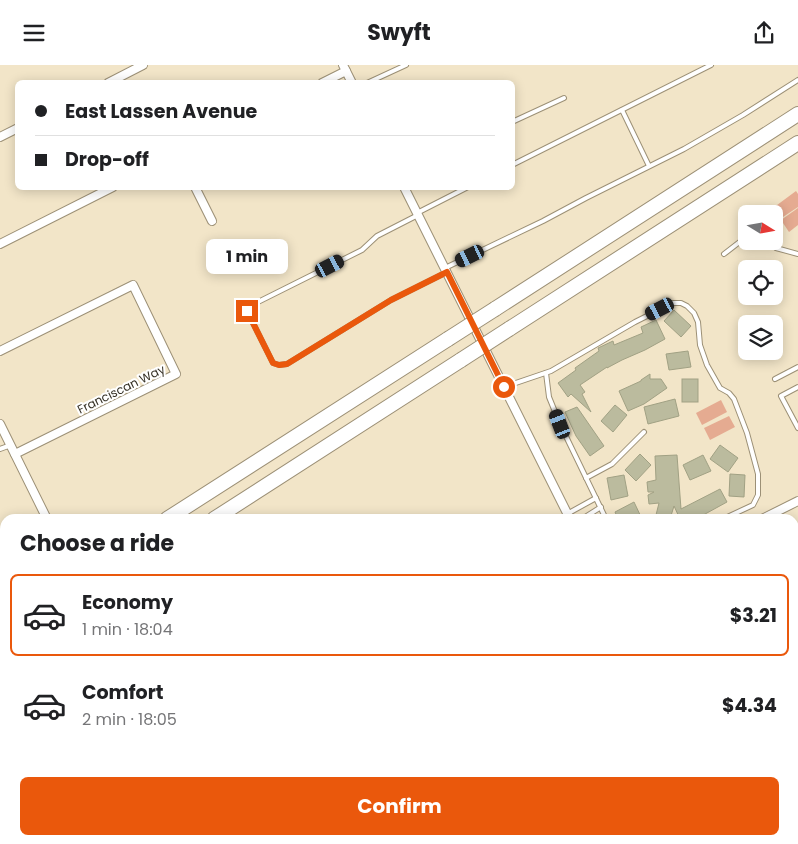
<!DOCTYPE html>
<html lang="en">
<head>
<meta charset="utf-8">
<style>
	:root { --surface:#fff; --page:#f6f6f6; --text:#202124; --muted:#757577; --line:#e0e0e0; --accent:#ea580c }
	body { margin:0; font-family:Poppins,sans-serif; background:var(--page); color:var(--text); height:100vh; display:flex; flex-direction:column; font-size:19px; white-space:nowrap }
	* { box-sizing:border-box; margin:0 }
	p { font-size:16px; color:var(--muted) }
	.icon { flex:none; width:28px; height:28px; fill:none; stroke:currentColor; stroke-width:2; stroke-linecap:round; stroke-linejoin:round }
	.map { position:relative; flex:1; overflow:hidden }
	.side { position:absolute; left:0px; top:449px; width:799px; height:331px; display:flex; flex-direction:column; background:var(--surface); border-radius:15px 15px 0 0; box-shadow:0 2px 12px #0003 }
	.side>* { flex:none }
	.banner { position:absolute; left:15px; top:15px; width:500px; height:110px; border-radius:8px; box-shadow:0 2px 12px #0003; display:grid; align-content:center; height:110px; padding:0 20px; background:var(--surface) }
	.needle { width:32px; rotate:101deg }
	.fabs { position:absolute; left:738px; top:140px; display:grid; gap:10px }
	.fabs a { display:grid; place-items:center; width:45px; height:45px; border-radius:8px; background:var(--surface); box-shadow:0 2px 12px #0003; font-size:25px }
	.end { position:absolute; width:22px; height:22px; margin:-11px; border:6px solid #ea580c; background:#fff; box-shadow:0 0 0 2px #fff }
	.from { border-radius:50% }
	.bubble { position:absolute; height:35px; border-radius:8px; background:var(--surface); box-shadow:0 2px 12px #0003; font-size:16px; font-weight:700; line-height:35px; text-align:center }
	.car { position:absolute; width:15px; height:30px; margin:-15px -8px; border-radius:6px; box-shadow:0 0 4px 1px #0007; background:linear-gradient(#222 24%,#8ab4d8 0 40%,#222 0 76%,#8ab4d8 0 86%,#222 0) }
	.banner b { display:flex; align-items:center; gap:18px; height:48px; font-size:19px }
	.banner b+b { border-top:1px solid var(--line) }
	.banner i { width:12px; height:12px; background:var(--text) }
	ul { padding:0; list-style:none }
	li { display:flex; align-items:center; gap:15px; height:82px; margin:0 10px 8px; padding:0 10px; border:2px solid transparent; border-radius:8px }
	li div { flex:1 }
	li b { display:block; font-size:19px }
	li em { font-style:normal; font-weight:700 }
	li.active { border-color:var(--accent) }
	li>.icon { width:45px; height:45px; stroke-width:1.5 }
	h2 { padding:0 20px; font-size:22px; line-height:60px }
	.cta { display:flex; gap:10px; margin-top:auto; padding:10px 20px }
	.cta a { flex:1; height:58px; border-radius:8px; background:var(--accent); color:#fff; font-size:20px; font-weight:700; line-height:58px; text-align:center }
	header { display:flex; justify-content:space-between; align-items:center; height:65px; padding:0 20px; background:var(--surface); font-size:22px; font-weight:700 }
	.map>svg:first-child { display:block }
</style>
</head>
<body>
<header><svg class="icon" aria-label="menu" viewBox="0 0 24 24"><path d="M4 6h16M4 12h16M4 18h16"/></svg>Swyft<svg class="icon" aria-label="share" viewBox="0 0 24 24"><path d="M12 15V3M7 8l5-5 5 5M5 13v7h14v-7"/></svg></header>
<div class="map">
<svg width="798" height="779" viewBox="0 0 798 779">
	<rect width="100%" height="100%" fill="#f2e5c8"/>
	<!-- green -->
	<g fill="#e5ab91">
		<polygon points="796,126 798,129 798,142 780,154 773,143"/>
		<polygon points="798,143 798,160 789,167 781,155"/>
		<polygon points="721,335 727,347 702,360 696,348"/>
		<polygon points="729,351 735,362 710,375 704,363"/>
	</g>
	<!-- building -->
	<g fill="#bbbb9e" stroke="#a1a184">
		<polygon points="674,245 691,261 681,272 664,256"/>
		<polygon points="656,255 665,274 645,285 622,295 607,303 607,302 580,320 585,327 582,329 591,347 571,329 568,332 558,318 576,305 575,303 599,286 598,283 613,276 614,280 643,268 641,262"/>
		<polygon points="688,286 691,302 669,305 666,289"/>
		<polygon points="650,309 650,314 661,314 667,323 644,339 628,346 619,326 641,316 641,315"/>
		<rect x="682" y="314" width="16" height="23"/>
		<polygon points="675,334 679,351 648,359 644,342"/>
		<polygon points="615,340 627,350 613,367 601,356"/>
		<polygon points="577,342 604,381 590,391 576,371 565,347"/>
		<polygon points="720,380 738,393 728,407 710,394"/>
		<polygon points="640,389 651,400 636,416 625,405"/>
		<polygon points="677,390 681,444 720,424 727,437 696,454 680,454 674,441 670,454 655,454 659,438 649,439 648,430 654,427 648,427 647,417 656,415 655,391"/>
		<polygon points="703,390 711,406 690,415 683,400"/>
		<polygon points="730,409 745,410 744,432 729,431"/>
		<polygon points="624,410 628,431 611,435 607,413"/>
		<polygon points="634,437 642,454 618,454 615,447"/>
	</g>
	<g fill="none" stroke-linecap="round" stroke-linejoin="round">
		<defs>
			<g id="lane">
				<polyline points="367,18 406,0"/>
				<polyline points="622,45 649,101"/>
				<polyline points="512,57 564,33"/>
				<polyline points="512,100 711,0"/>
				<polyline points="417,148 468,122"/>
				<polyline points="418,150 377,171 362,185 248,242 247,246 273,298 279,300 287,299 391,235 447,207"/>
				<polyline points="772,176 776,183 798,189"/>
				<polyline points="724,189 746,172"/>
				<polyline points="445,203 543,156 586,133 684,84 743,50 798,15"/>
				<polyline points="546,308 549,332 560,359 606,454"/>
				<polyline points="775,314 798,302"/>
				<polyline points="504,322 551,306 635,257 673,238 681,238 687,241 694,248 698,257 700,280 707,300 720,323 729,328 734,334 747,368 758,409 758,430 753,440 723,454"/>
				<polyline points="798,322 781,331 798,363"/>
				<polyline points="0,384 11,380"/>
				<polyline points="586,413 612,399 644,367"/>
				<polyline points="567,449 596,433"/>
				<polyline points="582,454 601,442"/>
				<polyline points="0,488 1,490 5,490"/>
				<polyline points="794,630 796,634"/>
				<polyline points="641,779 649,775"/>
				<polyline points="746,779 748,775"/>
				<polyline points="753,779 760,775"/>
			</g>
			<g id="street">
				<polyline points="343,0 352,18"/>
				<polyline points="108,18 143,0"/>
				<polyline points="322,18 346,6"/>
				<polyline points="0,72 18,63"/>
				<polyline points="195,122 212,156"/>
				<polyline points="404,122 570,454"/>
				<polyline points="0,179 113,122"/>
				<polyline points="0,286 133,220 176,309 15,389"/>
				<polyline points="0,359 47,454"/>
				<polyline points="762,454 798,436"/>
				<polyline points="4,675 5,674"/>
				<polyline points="794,716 798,714"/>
				<polyline points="78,775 80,779"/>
				<polyline points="323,775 327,779"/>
				<polyline points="733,775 735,779"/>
				<polyline points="137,779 145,775"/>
				<polyline points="334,779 337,775"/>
			</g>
			<g id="highway">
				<polyline points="495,244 798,49"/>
				<polyline points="509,264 798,78"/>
				<polyline points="167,454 448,274"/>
				<polyline points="214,454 461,295"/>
				<polyline points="0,529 5,527"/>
				<polyline points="0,562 5,558"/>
				<polyline points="0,590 5,587"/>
				<polyline points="0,625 5,621"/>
			</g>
		</defs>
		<!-- lane casing -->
		<use href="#lane" stroke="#9c9076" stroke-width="6"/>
		<!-- street casing -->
		<use href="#street" stroke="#9c9076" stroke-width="10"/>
		<!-- highway casing -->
		<use href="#highway" stroke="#9c9076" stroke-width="16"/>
		<!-- lane -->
		<use href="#lane" stroke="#fff" stroke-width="4"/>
		<!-- street -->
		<use href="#street" stroke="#fff" stroke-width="8"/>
		<!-- highway -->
		<use href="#highway" stroke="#fff" stroke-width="14"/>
		<defs>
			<g id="highway-bridge">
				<polyline points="448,274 495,244"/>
				<polyline points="461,295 509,264"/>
			</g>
		</defs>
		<!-- highway-bridge casing -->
		<use href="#highway-bridge" stroke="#9c9076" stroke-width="16" stroke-linecap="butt"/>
		<!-- highway-bridge -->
		<use href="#highway-bridge" stroke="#fff" stroke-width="14"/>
	</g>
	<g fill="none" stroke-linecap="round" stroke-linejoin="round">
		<!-- route -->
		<polyline stroke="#ea580c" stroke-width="6" points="247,246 273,298 279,300 287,299 391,235 447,207 504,322"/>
	</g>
	<g text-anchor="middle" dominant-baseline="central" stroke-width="4" stroke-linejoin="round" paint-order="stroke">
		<!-- street labels -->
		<g font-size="12" fill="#353025" stroke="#fff">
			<text transform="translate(121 324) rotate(-26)">Franciscan Way</text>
		</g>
	</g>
</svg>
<div class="fabs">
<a><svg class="needle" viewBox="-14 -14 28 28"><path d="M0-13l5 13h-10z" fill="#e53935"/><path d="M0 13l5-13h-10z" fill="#757577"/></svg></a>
<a><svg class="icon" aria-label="locate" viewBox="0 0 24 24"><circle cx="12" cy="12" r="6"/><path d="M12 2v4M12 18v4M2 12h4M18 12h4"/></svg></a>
<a><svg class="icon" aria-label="layers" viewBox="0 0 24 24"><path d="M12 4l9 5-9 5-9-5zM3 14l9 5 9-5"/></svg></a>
</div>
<i class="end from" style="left:504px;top:322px"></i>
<i class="end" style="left:247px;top:246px"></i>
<div class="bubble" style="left:206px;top:174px;width:82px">1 min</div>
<i class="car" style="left:470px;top:191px;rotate:244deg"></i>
<i class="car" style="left:330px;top:201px;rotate:63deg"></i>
<i class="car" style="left:660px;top:244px;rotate:243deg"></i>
<i class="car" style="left:560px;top:359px;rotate:339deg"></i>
<div class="banner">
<b><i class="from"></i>East Lassen Avenue</b>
<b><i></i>Drop-off</b>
</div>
<section class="side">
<h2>Choose a ride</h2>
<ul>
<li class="active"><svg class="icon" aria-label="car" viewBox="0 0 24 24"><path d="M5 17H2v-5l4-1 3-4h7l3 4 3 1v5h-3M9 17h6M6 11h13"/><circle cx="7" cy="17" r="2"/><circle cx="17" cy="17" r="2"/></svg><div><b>Economy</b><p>1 min · 18:04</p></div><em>$3.21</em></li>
<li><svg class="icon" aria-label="car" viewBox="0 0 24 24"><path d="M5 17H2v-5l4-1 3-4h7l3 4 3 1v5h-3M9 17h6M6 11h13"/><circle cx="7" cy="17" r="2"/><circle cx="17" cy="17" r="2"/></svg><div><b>Comfort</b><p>2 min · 18:05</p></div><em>$4.34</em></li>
</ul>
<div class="cta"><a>Confirm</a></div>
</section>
</div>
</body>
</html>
